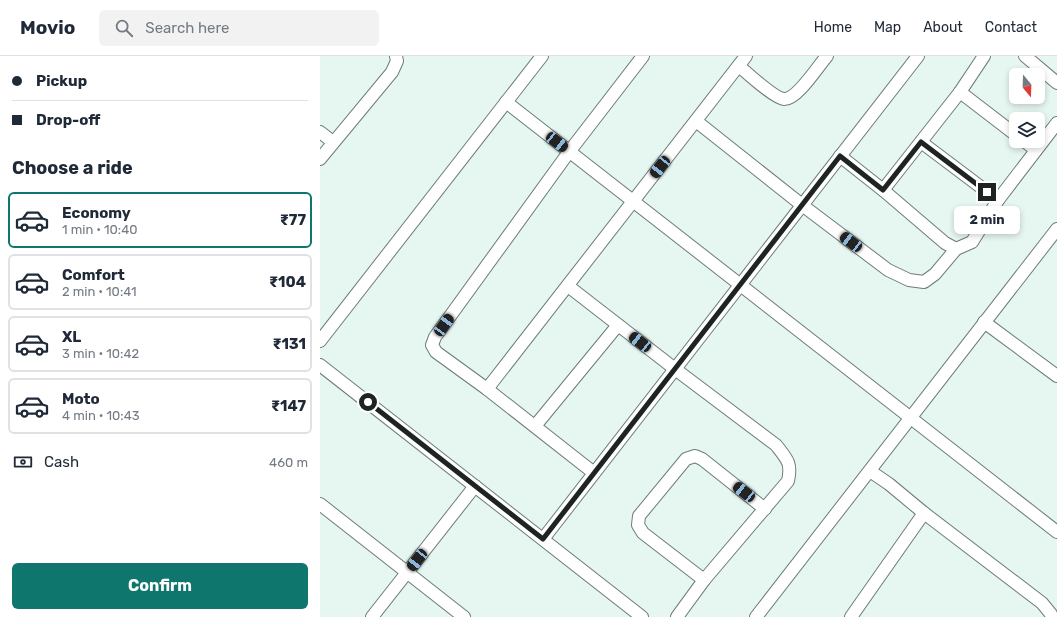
<!DOCTYPE html>
<html lang="en">
<head>
<meta charset="utf-8">
<style>
	:root { --surface:#fff; --page:#f2f2f3; --text:#1f2937; --muted:#747a83; --line:#e0e1e3; --accent:#0f766e }
	body { margin:0; font-family:Rubik,sans-serif; background:var(--page); color:var(--text); height:100vh; display:flex; flex-direction:column; font-size:15px; white-space:nowrap }
	* { box-sizing:border-box; margin:0 }
	p { font-size:13px; color:var(--muted) }
	.icon { flex:none; width:22px; height:22px; fill:none; stroke:currentColor; stroke-width:2; stroke-linecap:round; stroke-linejoin:round }
	.map { position:relative; flex:1; overflow:hidden }
	.panel { display:flex; flex-direction:column; background:var(--surface); width:320px }
	.panel>* { flex:none }
	.top-card { display:grid; align-content:center; height:88px; padding:0 12px; background:var(--surface) }
	.needle { width:26px; rotate:161deg }
	.controls { position:absolute; left:689px; top:12px; display:grid; gap:8px }
	.controls a { display:grid; place-items:center; width:36px; height:36px; border-radius:6px; background:var(--surface); box-shadow:0 2px 6px #0003; font-size:20px }
	.end { position:absolute; width:18px; height:18px; margin:-9px; border:5px solid #1e2422; background:#fff; box-shadow:0 0 0 2px #fff }
	.from { border-radius:50% }
	.bubble { position:absolute; height:28px; border-radius:6px; background:var(--surface); box-shadow:0 2px 6px #0003; font-size:13px; font-weight:700; line-height:28px; text-align:center }
	.car { position:absolute; width:12px; height:24px; margin:-12px -6px; border-radius:5px; box-shadow:0 0 3px 1px #0007; background:linear-gradient(#222 24%,#8ab4d8 0 40%,#222 0 76%,#8ab4d8 0 86%,#222 0) }
	.top-card b { display:flex; align-items:center; gap:14px; height:38px; font-size:15px }
	.top-card b+b { border-top:1px solid var(--line) }
	.top-card i { width:10px; height:10px; background:var(--text) }
	ul { padding:0; list-style:none }
	li { display:flex; align-items:center; gap:12px; height:56px; margin:0 8px 6px; padding:0 4px; border:2px solid var(--line); border-radius:6px }
	li div { flex:1 }
	li b { display:block; font-size:15px }
	li em { font-style:normal; font-weight:700 }
	li.selected { border-color:var(--accent) }
	li>.icon { width:36px; height:36px; stroke-width:1.5 }
	h2 { padding:0 12px; font-size:18px; line-height:48px }
	.pay { display:flex; align-items:center; gap:10px; height:44px; padding:0 12px; font-size:15px }
	.pay p { margin-inline-start:auto }
	.button { display:flex; gap:8px; margin-top:auto; padding:8px 12px }
	.button a { flex:1; height:46px; border-radius:6px; background:var(--accent); color:#fff; font-size:16px; font-weight:700; line-height:46px; text-align:center }
	header { display:flex; align-items:center; gap:24px; box-sizing:border-box; height:56px; padding:0 20px; background:var(--surface); border-bottom:1px solid var(--line) }
	header strong { font-size:19px }
	nav { display:flex; gap:22px; margin-inline-start:auto; font-size:14px }
	.search { width:280px; height:36px; background:var(--page); display:flex; align-items:center; gap:10px; box-sizing:border-box; padding:0 14px; border-radius:6px; color:var(--muted); font-size:15px }
	main { display:flex; flex:1; min-height:0 }
	.map>svg:first-child { display:block }
</style>
</head>
<body>
<header>
<strong>Movio</strong>
<div class="search"><svg class="icon" aria-label="search" viewBox="0 0 24 24"><circle cx="10" cy="10" r="6"/><path d="M15 15l6 6"/></svg>Search here</div>
<nav><a>Home</a><a>Map</a><a>About</a><a>Contact</a></nav>
</header>
<main>
<section class="panel">
<div class="top-card">
<b><i class="from"></i>Pickup</b>
<b><i></i>Drop-off</b>
</div>
<h2>Choose a ride</h2>
<ul>
<li class="selected"><svg class="icon" aria-label="car" viewBox="0 0 24 24"><path d="M5 17H2v-5l4-1 3-4h7l3 4 3 1v5h-3M9 17h6M6 11h13"/><circle cx="7" cy="17" r="2"/><circle cx="17" cy="17" r="2"/></svg><div><b>Economy</b><p>1 min · 10:40</p></div><em>₹77</em></li>
<li><svg class="icon" aria-label="car" viewBox="0 0 24 24"><path d="M5 17H2v-5l4-1 3-4h7l3 4 3 1v5h-3M9 17h6M6 11h13"/><circle cx="7" cy="17" r="2"/><circle cx="17" cy="17" r="2"/></svg><div><b>Comfort</b><p>2 min · 10:41</p></div><em>₹104</em></li>
<li><svg class="icon" aria-label="car" viewBox="0 0 24 24"><path d="M5 17H2v-5l4-1 3-4h7l3 4 3 1v5h-3M9 17h6M6 11h13"/><circle cx="7" cy="17" r="2"/><circle cx="17" cy="17" r="2"/></svg><div><b>XL</b><p>3 min · 10:42</p></div><em>₹131</em></li>
<li><svg class="icon" aria-label="car" viewBox="0 0 24 24"><path d="M5 17H2v-5l4-1 3-4h7l3 4 3 1v5h-3M9 17h6M6 11h13"/><circle cx="7" cy="17" r="2"/><circle cx="17" cy="17" r="2"/></svg><div><b>Moto</b><p>4 min · 10:43</p></div><em>₹147</em></li>
</ul>
<div class="pay"><svg class="icon" aria-label="cash" viewBox="0 0 24 24"><path d="M3 7h18v10H3z"/><circle cx="12" cy="12" r="2"/></svg>Cash<p>460 m</p></div>
<div class="button"><a>Confirm</a></div>
</section>
<div class="map">
<svg width="737" height="561" viewBox="0 0 737 561">
	<rect width="100%" height="100%" fill="#e6f6f1"/>
	<g fill="none" stroke-linecap="round" stroke-linejoin="round">
		<defs>
			<g id="minor">
				<polyline points="705,0 737,27"/>
				<path d="M419,10C427,17 454,42 464,43C477,44 498,10 507,0"/>
				<polyline points="640,36 696,79"/>
				<polyline points="186,46 737,476"/>
				<polyline points="376,65 482,149 568,214 589,224 604,226 615,218 636,193"/>
				<polyline points="0,76 13,86"/>
				<polyline points="704,85 716,94"/>
				<polyline points="601,86 678,144"/>
				<polyline points="520,100 563,134 625,187 636,193 652,186 678,144 737,67"/>
				<polyline points="0,103 72,16 77,5 76,0"/>
				<polyline points="563,134 640,36 664,0"/>
				<path d="M248,230L355,313L456,389C467,403 472,407 468,425L384,524L357,561"/>
				<polyline points="664,266 737,320"/>
				<polyline points="0,285 222,0"/>
				<polyline points="0,309 322,561"/>
				<polyline points="167,333 426,0"/>
				<polyline points="215,370 298,269"/>
				<polyline points="550,415 569,428 604,457 722,547 731,558 732,561"/>
				<polyline points="274,417 167,333 116,296 112,289 115,281 249,96 323,0"/>
				<polyline points="0,448 144,561"/>
				<polyline points="223,483 598,0"/>
				<polyline points="384,524 323,477 318,469 319,460 366,403 375,400 382,403 445,453"/>
				<polyline points="52,561 155,430"/>
				<polyline points="436,561 737,173"/>
				<polyline points="531,561 604,457"/>
			</g>
		</defs>
		<!-- minor casing -->
		<use href="#minor" stroke="#6e7c78" stroke-width="14"/>
		<!-- minor -->
		<use href="#minor" stroke="#fff" stroke-width="12"/>
	</g>
	<g fill="none" stroke-linecap="round" stroke-linejoin="round">
		<!-- route -->
		<polyline stroke="#1e2422" stroke-width="5" points="48,346 223,483 520,100 563,134 601,86 667,136"/>
	</g>
</svg>
<div class="controls">
<a><svg class="needle" viewBox="-14 -14 28 28"><path d="M0-13l5 13h-10z" fill="#e53935"/><path d="M0 13l5-13h-10z" fill="#747a83"/></svg></a>
<a><svg class="icon" aria-label="layers" viewBox="0 0 24 24"><path d="M12 4l9 5-9 5-9-5zM3 14l9 5 9-5"/></svg></a>
</div>
<i class="end from" style="left:48px;top:346px"></i>
<i class="end" style="left:667px;top:136px"></i>
<div class="bubble" style="left:634px;top:150px;width:66px">2 min</div>
<i class="car" style="left:237px;top:86px;rotate:128deg"></i>
<i class="car" style="left:340px;top:111px;rotate:218deg"></i>
<i class="car" style="left:531px;top:186px;rotate:307deg"></i>
<i class="car" style="left:124px;top:269px;rotate:36deg"></i>
<i class="car" style="left:320px;top:286px;rotate:308deg"></i>
<i class="car" style="left:424px;top:436px;rotate:308deg"></i>
<i class="car" style="left:97px;top:504px;rotate:218deg"></i>
</div>
</main>
</body>
</html>
